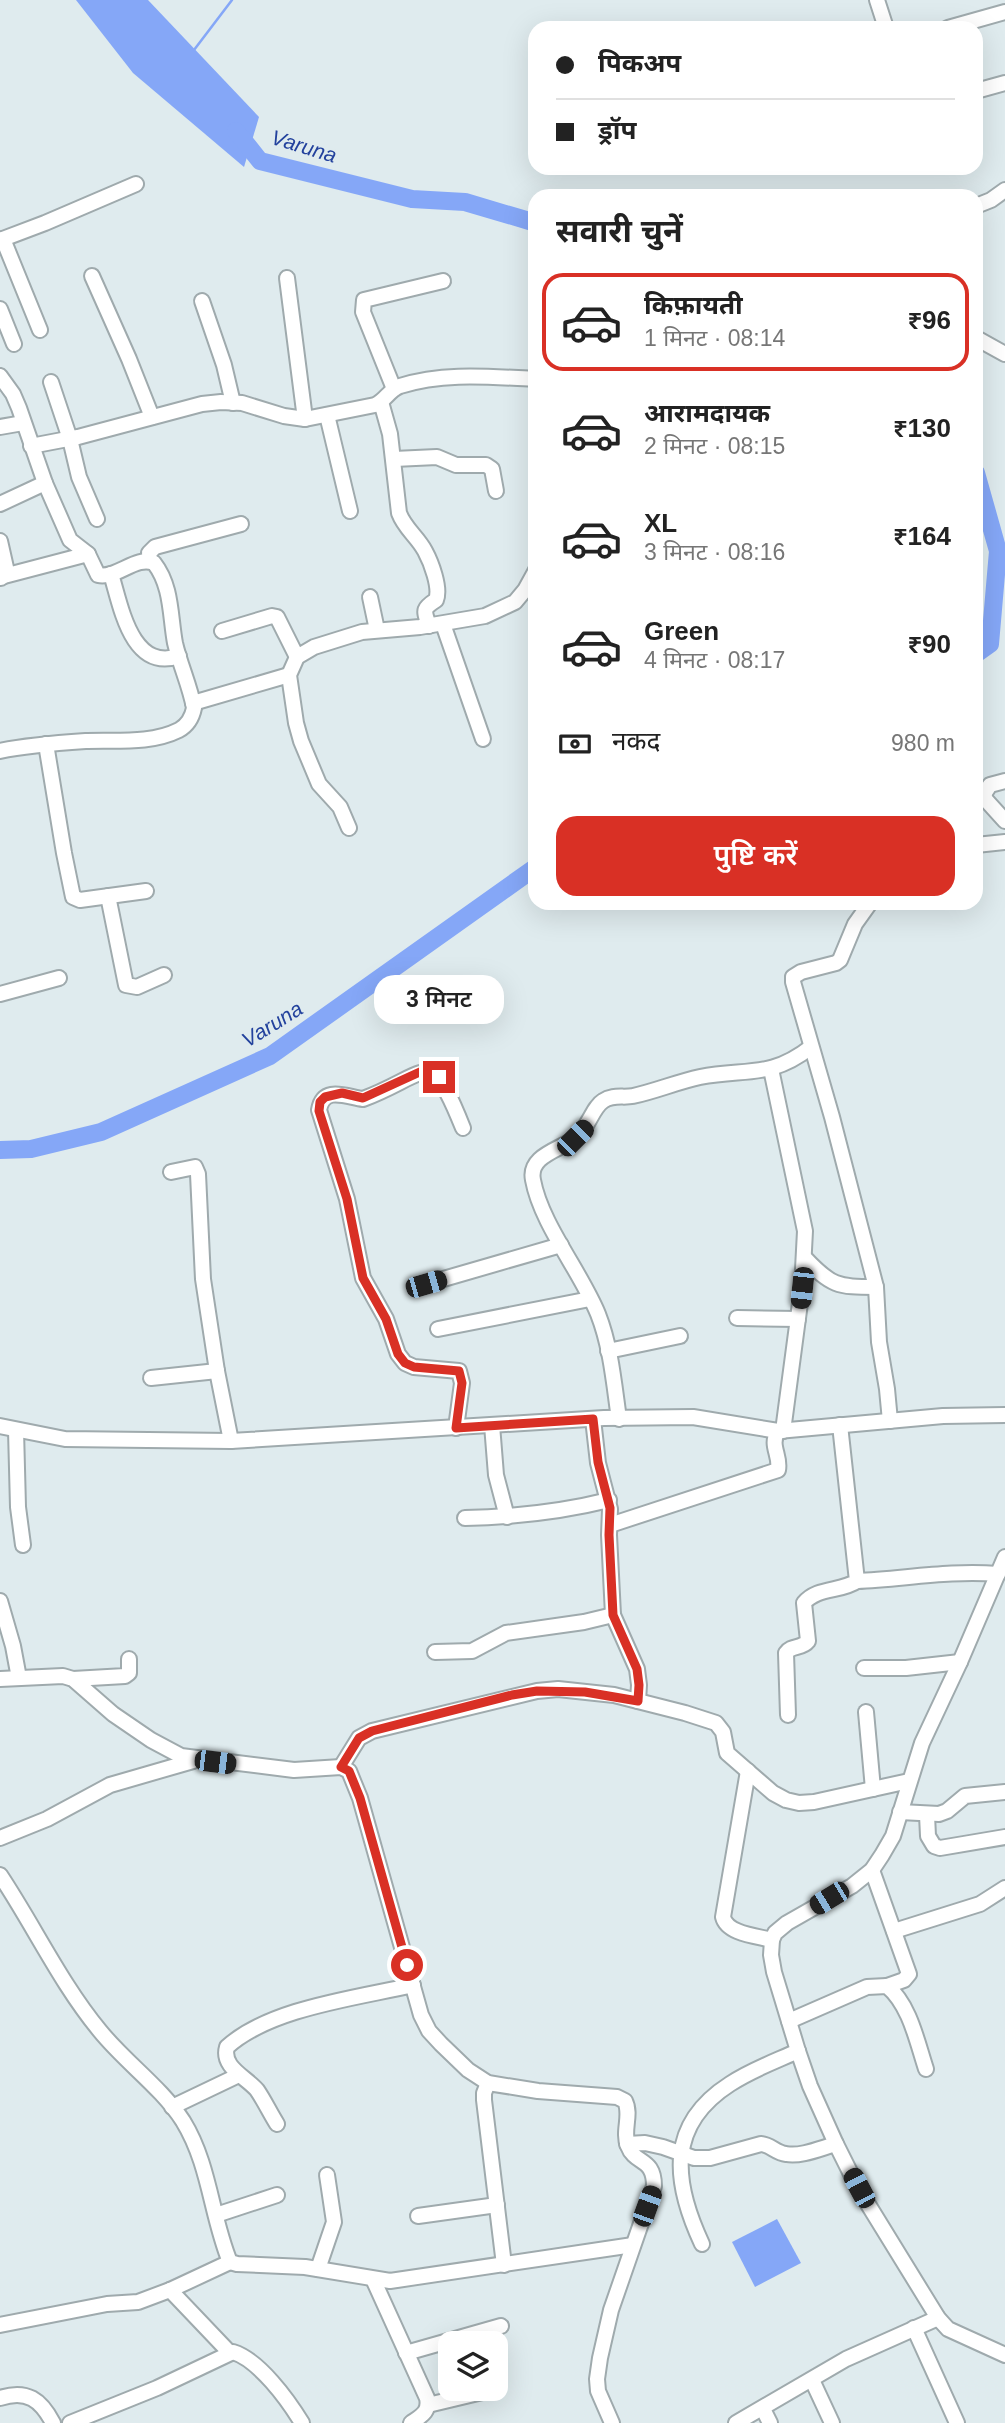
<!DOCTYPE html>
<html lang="hi">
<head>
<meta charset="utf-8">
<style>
	:root { --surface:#fff; --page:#f6f6f6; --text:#222; --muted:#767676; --line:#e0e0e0; --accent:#d93025 }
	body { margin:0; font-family:Arial,"Noto Sans Devanagari",sans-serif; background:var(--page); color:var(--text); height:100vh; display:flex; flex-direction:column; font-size:26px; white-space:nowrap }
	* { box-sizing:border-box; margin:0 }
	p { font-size:23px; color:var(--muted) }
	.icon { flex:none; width:38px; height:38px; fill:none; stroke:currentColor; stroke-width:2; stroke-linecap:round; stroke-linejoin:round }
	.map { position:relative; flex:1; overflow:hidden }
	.drawer { position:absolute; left:528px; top:189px; width:455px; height:721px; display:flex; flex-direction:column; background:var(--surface); border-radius:21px; box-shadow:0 7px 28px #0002 }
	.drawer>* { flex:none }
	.guide { position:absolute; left:528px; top:21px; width:455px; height:154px; border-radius:21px; box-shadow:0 7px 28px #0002; display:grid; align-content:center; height:154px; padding:0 28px; background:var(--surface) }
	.buttons { position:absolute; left:438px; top:2331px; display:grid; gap:14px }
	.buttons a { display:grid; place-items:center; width:70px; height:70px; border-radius:14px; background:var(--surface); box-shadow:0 7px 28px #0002; font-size:35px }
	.end { position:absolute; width:32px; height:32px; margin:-16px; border:9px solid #d93025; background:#fff; box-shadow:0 0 0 4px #fff }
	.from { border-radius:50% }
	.bubble { position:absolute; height:49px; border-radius:21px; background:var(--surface); box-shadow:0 7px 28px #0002; font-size:23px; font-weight:600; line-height:49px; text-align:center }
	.car { position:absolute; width:21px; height:42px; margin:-21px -10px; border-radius:9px; box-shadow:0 0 5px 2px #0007; background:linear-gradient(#222 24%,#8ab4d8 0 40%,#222 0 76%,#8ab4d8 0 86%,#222 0) }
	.guide b { display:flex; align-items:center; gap:24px; height:66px; font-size:26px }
	.guide b+b { border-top:2px solid var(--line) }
	.guide i { width:18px; height:18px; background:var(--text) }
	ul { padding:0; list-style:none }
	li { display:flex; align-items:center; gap:21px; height:98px; margin:0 14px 10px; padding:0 14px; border:4px solid transparent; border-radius:21px }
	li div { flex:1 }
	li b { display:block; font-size:26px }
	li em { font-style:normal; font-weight:600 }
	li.on { border-color:var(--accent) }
	li>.icon { width:63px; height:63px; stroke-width:1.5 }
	h2 { padding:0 28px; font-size:32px; line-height:84px }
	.pay { display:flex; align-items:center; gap:18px; height:77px; padding:0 28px; font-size:26px }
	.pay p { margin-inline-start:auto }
	.cta { display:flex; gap:14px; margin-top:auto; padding:14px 28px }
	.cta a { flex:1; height:80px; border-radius:21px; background:var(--accent); color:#fff; font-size:28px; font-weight:600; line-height:80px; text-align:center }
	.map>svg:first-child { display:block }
</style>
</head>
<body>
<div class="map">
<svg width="1005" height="2423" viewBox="0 0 1005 2423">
	<rect width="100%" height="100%" fill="#dfebee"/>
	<!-- water -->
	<g fill="#85a7f7">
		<polygon points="76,0 148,0 259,117 244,167 133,73"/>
		<polygon points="777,2219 801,2263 755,2287 732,2242"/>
	</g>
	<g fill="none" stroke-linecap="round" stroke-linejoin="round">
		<!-- stream -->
		<polyline stroke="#85a7f7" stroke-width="2.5" points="194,50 232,0"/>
		<!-- river -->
		<g stroke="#85a7f7" stroke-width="18">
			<polyline points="236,131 260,161 412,199 465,202 536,223"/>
			<polyline points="976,473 998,551 990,644 976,654"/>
			<polyline points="0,1150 31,1149 101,1132 270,1056 536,867"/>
		</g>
		<defs>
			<g id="minor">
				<polyline points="877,0 886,28"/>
				<polyline points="948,28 1005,12"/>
				<polyline points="976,91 1005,83"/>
				<polyline points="976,206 991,200 1005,190"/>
				<polyline points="3,239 40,330"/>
				<polyline points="0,240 45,223 136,184"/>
				<polyline points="92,276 129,359 152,417"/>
				<polyline points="287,278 305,419"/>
				<polyline points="202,301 224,365 233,403"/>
				<polyline points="0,309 14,344"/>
				<polyline points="976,338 1005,354"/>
				<path d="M0,376L13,394L19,408L45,483L70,540L88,554L98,575C117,579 136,555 154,563C172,586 170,616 175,643C180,665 190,686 194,708C192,718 188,725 179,730C151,744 118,740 87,741C58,743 28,745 0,751"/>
				<polyline points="51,382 70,439 79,477 97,519"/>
				<polyline points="394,389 363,312 364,300 443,281"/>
				<path d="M381,402L390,434L399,513C405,529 417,536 425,551C431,562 441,588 436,600C422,609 424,610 429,626"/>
				<polyline points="327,415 350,511"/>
				<polyline points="0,427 23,423"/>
				<path d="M31,446L78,437L202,404L221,402L242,403L284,416L305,419L375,405C385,401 389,390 400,386C444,372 491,377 536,379"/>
				<polyline points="394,459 437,457 456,465 486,465 492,469 496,491"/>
				<polyline points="0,504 45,483"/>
				<polyline points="0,541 7,572 1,578"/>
				<polyline points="150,560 149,553 155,547 241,524"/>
				<path d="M111,574C121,606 131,672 179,656"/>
				<polyline points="4,576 88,554"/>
				<polyline points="370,597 377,630"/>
				<polyline points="443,624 483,739"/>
				<polyline points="222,631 272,616 277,617 297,657"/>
				<polyline points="193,703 289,675"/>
				<polyline points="46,744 64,853 73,897 80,900 146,891"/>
				<polyline points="1005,781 990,785 984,794 986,800 1005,821"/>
				<polyline points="349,828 340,807 319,784 301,741 296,723 289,675 297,657 314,647 362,632 420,627 485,616 515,602 525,590 536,570"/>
				<polyline points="976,845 1005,842"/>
				<polyline points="108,896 126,985 137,987 164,975"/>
				<polyline points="870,903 855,924 840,960 836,963 801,972 793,977 793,982 832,1117 876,1287 879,1342 887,1389 890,1421"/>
				<polyline points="0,994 59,978"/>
				<polyline points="771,1069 805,1231 802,1288 783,1431"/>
				<polyline points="171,1172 195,1167 198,1174 203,1279 217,1371 231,1441"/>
				<path d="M804,1257C831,1286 837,1287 876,1287"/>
				<polyline points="426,1284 561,1245"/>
				<polyline points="737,1318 798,1319"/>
				<polyline points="438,1329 590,1299"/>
				<polyline points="608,1351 680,1336"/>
				<polyline points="151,1378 217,1371"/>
				<polyline points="593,1419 598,1463 610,1509 609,1535 613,1615 637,1669 639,1685 638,1701"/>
				<path d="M619,1419C614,1384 611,1347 598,1314C581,1272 541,1224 533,1180C528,1156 559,1150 574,1139C589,1128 592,1108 603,1101C613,1094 623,1098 633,1096C656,1091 677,1082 700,1077C746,1068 770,1079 811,1047"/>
				<polyline points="492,1425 496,1475 507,1517"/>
				<polyline points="0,1426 65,1439 231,1441 604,1418 693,1417 778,1431 943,1416 1005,1415"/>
				<path d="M456,1428L462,1383L459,1371L414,1367L405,1363L398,1354L386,1319L363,1278L347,1199L319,1110C323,1085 347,1097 363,1099C430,1074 429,1043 463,1128"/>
				<polyline points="16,1430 18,1507 23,1545"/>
				<path d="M465,1518C514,1517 561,1512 609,1500"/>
				<path d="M610,1525L778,1470C781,1455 769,1446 778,1431"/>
				<polyline points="1005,1557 960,1662 922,1743 893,1836 882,1855 872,1870 852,1886 787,1923 775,1933 772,1940 771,1955 774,1972 798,2051 810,2086 836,2144 858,2188 938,2318 948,2329 1005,2355"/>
				<path d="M857,1581C904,1579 950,1570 998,1574"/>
				<polyline points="0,1601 13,1646 19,1678"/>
				<polyline points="435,1652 472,1651 506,1633 584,1622 613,1615"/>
				<polyline points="864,1668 906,1668 960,1662"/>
				<path d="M0,1679L63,1676L73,1679L113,1714L151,1740L181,1756L294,1770L341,1767L349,1771L360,1798L421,2015L429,2031L441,2044L468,2070L488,2083L538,2091L617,2097L625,2101C632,2115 622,2131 628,2146C635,2165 654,2157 654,2186L611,2310L600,2358L597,2379L598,2391L612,2423"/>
				<polyline points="73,1679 125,1676 129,1673 129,1659"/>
				<polyline points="866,1712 873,1789"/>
				<path d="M788,1715L786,1653C791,1645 802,1649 808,1641L804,1603C817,1587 841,1592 857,1581L840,1425"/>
				<polyline points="341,1767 359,1738 372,1731 537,1691 558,1689 614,1695 685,1713 716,1723 723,1732 727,1753 773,1793 786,1800 799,1803 814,1802 909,1781"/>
				<path d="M748,1771L723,1917C727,1934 757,1936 772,1940"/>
				<polyline points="900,1812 939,1814 947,1811 965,1796 1005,1792"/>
				<polyline points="927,1815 928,1836 934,1846 940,1848 1005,1837"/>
				<polyline points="0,1838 47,1819 110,1785 193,1761"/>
				<polyline points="872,1870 909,1974 904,1980 887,1986"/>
				<path d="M0,1875C34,1926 61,1984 100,2031C126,2063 161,2087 183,2121C210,2165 211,2216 230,2262L237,2264L305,2267L390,2281L633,2245"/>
				<polyline points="894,1931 980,1904 1005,1888"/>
				<path d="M789,2021L867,1987L887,1986C910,2005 917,2042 926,2069"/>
				<polyline points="488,2083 484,2093 484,2100 504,2265"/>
				<polyline points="172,2107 239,2075"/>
				<path d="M277,2124C270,2113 264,2100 257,2090C246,2077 221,2067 227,2047C270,2008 357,1998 413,1985"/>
				<path d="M627,2144L645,2143L663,2147L694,2158H710L761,2144C771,2145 776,2153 786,2154C801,2157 821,2148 836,2144"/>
				<polyline points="216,2215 277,2195"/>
				<polyline points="418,2216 497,2205"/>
				<path d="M702,2244C673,2182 666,2125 730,2084C751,2070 776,2061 798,2051"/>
				<polyline points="318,2269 334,2222 327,2175"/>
				<path d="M373,2279L427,2398C430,2412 421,2416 411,2423"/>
				<polyline points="170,2290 230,2353"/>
				<polyline points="0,2325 107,2304 138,2302 170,2290 230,2262"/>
				<polyline points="914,2328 957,2423"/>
				<polyline points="406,2353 501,2326"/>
				<polyline points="812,2380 832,2423"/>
				<path d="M0,2398C27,2389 41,2400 53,2423"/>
				<polyline points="428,2405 495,2389"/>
				<polyline points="763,2409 770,2423"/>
				<path d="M70,2423L157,2388L233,2352C259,2360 288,2400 302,2423"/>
				<polyline points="736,2423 846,2359 938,2318"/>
			</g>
		</defs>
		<!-- minor casing -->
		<use href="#minor" stroke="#9faaad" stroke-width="18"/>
		<!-- minor -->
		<use href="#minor" stroke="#fff" stroke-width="14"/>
	</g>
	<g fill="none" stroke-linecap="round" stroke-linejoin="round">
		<!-- route -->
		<polyline stroke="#d93025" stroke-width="9" points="407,1965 360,1798 349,1771 341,1767 359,1738 372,1731 512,1695 537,1691 585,1692 638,1701 639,1685 637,1669 613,1615 609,1535 610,1508 598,1462 593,1419 456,1428 462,1383 459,1371 414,1367 405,1363 398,1354 386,1319 363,1278 347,1199 319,1111 320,1102 325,1097 342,1093 363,1098 422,1071 439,1077"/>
	</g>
	<g text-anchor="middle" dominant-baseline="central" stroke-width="5" stroke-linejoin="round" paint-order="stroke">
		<!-- water labels -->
		<g font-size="21" font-style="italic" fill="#23429d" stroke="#dfebee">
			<text transform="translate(304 146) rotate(17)">Varuna</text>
			<text transform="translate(272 1024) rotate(-32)">Varuna</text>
		</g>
	</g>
</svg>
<div class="buttons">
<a><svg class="icon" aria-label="layers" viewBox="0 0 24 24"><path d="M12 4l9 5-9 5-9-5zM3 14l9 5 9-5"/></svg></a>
</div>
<i class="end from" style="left:407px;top:1965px"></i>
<i class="end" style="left:439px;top:1077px"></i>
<div class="bubble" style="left:374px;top:975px;width:130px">3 मिनट</div>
<i class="car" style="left:575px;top:1138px;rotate:45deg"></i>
<i class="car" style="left:426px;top:1284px;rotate:74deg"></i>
<i class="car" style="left:802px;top:1288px;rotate:186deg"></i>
<i class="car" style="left:215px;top:1762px;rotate:97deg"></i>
<i class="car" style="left:829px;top:1898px;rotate:239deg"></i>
<i class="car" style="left:859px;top:2188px;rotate:332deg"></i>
<i class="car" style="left:647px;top:2206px;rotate:20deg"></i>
<div class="guide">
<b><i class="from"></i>पिकअप</b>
<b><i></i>ड्रॉप</b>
</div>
<section class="drawer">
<h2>सवारी चुनें</h2>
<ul>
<li class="on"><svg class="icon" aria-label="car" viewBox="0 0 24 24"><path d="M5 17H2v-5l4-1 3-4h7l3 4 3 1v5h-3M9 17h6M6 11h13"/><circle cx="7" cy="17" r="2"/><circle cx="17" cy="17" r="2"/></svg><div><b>किफ़ायती</b><p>1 मिनट · 08:14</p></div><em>₹96</em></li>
<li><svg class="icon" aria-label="car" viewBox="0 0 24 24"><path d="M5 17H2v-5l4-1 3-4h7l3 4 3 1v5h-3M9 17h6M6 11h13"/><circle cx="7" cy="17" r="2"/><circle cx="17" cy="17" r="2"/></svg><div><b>आरामदायक</b><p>2 मिनट · 08:15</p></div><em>₹130</em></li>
<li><svg class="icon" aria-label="car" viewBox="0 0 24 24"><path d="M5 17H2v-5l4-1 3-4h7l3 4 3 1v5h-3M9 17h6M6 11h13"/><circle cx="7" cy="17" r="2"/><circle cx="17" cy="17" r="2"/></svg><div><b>XL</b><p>3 मिनट · 08:16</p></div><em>₹164</em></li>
<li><svg class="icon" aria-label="car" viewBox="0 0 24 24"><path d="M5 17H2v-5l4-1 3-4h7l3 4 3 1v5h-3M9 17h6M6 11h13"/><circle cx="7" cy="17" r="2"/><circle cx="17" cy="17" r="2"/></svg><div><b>Green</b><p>4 मिनट · 08:17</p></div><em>₹90</em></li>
</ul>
<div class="pay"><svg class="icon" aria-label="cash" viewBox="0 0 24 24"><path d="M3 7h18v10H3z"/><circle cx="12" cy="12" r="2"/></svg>नकद<p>980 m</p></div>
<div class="cta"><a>पुष्टि करें</a></div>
</section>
</div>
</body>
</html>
